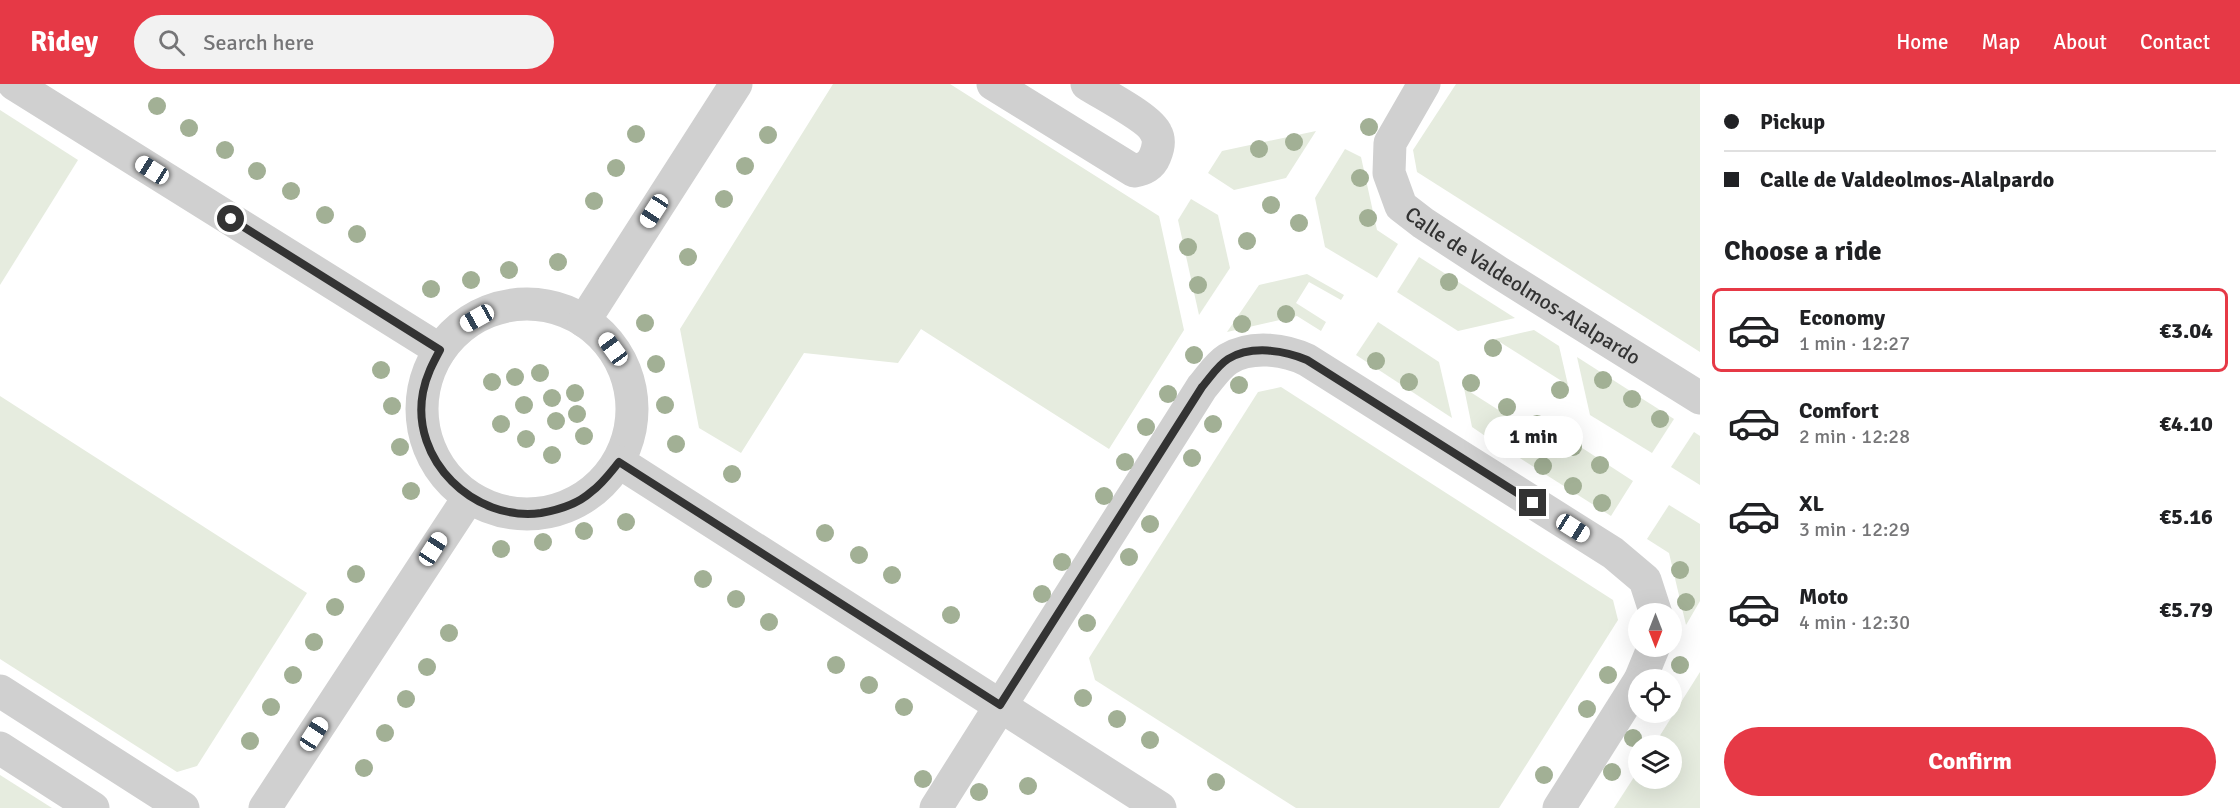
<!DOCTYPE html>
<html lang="en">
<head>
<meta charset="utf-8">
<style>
	:root { --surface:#fff; --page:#f2f2f2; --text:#202124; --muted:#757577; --line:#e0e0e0; --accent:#e63946 }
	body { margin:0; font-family:Signika,sans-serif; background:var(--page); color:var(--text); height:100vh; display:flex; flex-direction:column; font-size:22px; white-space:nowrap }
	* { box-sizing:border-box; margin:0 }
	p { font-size:20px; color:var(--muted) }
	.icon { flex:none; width:33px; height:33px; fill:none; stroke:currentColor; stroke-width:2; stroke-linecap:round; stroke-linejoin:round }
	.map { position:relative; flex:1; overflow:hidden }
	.side { display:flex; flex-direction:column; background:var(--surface); width:540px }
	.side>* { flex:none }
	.top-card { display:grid; align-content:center; height:132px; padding:0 24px; background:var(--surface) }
	.needle { width:39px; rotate:180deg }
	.buttons { position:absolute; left:1628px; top:519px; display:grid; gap:12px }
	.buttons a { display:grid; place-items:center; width:54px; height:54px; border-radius:50%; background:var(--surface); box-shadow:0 6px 24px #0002; font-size:30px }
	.end { position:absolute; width:27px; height:27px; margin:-14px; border:8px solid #333; background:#fff; box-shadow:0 0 0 3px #fff }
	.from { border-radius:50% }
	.bubble { position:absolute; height:42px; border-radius:21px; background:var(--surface); box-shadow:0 6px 24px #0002; font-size:20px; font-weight:700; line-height:42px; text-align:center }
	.car { position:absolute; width:18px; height:36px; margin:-18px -9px; border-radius:8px; box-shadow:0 0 4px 2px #0007; background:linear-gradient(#fff 24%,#345 0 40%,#fff 0 76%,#345 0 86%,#fff 0) }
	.top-card b { display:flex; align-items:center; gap:21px; height:57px; font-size:22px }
	.top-card b+b { border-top:2px solid var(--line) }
	.top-card i { width:15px; height:15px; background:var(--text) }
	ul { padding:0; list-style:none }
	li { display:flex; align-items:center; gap:18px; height:84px; margin:0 12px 9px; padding:0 12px; border:3px solid transparent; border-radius:9px }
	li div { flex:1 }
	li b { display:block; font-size:22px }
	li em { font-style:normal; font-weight:700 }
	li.current { border-color:var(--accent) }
	li>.icon { width:54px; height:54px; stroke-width:1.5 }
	h2 { padding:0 24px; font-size:27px; line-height:72px }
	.cta { display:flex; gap:12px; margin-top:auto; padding:12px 24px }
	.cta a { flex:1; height:69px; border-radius:36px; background:var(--accent); color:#fff; font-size:24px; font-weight:700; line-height:69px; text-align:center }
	header { display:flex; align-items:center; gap:36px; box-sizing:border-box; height:84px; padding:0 30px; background:var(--accent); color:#fff }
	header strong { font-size:28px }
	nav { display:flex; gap:33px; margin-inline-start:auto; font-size:21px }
	.search { width:420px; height:54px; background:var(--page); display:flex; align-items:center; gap:15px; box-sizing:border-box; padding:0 21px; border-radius:33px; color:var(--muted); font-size:22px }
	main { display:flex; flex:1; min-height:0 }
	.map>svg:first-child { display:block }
</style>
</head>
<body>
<header>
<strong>Ridey</strong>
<div class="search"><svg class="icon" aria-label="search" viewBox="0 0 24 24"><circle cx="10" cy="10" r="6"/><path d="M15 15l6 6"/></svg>Search here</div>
<nav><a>Home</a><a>Map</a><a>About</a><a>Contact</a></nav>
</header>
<main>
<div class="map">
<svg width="1700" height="724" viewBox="0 0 1700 724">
	<rect width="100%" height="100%" fill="#fff"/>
	<!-- green -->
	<g fill="#e6ecdf">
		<polygon points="833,0 950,0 1159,132 1184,246 1109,365 921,245 898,279 804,269 741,369 699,344 680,245"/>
		<polygon points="1456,0 1700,0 1700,268 1417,88 1413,66"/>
		<polygon points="0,26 78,76 0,201"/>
		<polygon points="1316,47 1286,94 1234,106 1208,89 1222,67"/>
		<polygon points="1345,65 1361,73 1377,146 1398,160 1377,194 1325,163 1315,114"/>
		<polygon points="1191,115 1218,131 1230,184 1199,231 1178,136"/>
		<polygon points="1419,173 1515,234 1458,247 1397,208"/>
		<polygon points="1307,190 1344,211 1341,216 1309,198 1296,219 1326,238 1321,247 1297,232 1227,248 1259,201"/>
		<polygon points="1378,238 1439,278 1452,334 1356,271"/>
		<polygon points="1534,246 1559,262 1568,301 1495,255"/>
		<polygon points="1577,273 1674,335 1652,369 1590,331"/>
		<polygon points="1281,303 1613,516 1618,536 1499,724 1296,724 1095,596 1089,574 1258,308"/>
		<polygon points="1464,304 1536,350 1497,360 1472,343"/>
		<polygon points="0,312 307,509 197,682 177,688 0,575"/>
		<polygon points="1694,348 1700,352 1700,401 1671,383"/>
		<polygon points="1573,358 1633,397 1611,432 1515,371"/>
		<polygon points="1669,421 1700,440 1700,517 1686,541 1669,469 1647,455"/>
		<polygon points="1700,588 1700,724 1614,724 1638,687 1638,694 1671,694 1671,662 1654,661"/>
		<polygon points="0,691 52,724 0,724"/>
	</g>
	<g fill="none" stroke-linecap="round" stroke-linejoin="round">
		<!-- minor -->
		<g stroke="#d0d0d0" stroke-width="33">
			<polyline points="14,0 440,266"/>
			<path d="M993,0L1134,87C1144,85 1151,82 1155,72C1158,65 1160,56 1156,49C1150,34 1102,10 1087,0"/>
			<path id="s1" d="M1424,0L1390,59L1389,89L1401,122L1423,139L1498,188L1700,314"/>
			<circle cx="527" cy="325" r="105"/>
			<polyline points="584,237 736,0"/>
			<polyline points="619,378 1160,724"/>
			<polyline points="1640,596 1654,562"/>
			<polyline points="0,607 183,724"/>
			<polyline points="0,664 93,724"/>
			<polyline points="265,724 469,413"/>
			<path d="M936,724L1202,303C1210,294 1217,282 1228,275C1251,261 1284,265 1307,276L1613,469L1645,496L1656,530"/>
			<polyline points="1559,724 1638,599"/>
		</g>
	</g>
	<!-- trees -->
	<g fill="#a2b095">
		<circle cx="157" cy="22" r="9"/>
		<circle cx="1369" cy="43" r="9"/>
		<circle cx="189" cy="44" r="9"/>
		<circle cx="636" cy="50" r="9"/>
		<circle cx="768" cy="51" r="9"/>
		<circle cx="1294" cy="58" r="9"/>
		<circle cx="1259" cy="65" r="9"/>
		<circle cx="225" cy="66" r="9"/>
		<circle cx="745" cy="82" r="9"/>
		<circle cx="616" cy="84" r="9"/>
		<circle cx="257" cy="87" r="9"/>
		<circle cx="1360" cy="94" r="9"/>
		<circle cx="291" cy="107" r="9"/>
		<circle cx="724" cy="115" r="9"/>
		<circle cx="594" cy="117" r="9"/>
		<circle cx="1271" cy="121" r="9"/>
		<circle cx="325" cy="131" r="9"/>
		<circle cx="1368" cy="134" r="9"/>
		<circle cx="1299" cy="139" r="9"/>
		<circle cx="357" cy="150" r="9"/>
		<circle cx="1247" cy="157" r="9"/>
		<circle cx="1188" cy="163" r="9"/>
		<circle cx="688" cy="173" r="9"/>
		<circle cx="558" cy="178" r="9"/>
		<circle cx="509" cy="186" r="9"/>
		<circle cx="471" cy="196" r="9"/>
		<circle cx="1449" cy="198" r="9"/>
		<circle cx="1198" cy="201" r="9"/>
		<circle cx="431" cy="205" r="9"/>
		<circle cx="1286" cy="230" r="9"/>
		<circle cx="645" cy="239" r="9"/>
		<circle cx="1242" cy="240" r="9"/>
		<circle cx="1493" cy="264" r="9"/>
		<circle cx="1194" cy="271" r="9"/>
		<circle cx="1376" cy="277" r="9"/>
		<circle cx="656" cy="280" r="9"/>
		<circle cx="381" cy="286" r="9"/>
		<circle cx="540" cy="289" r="9"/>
		<circle cx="515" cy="293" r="9"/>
		<circle cx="1603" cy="296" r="9"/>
		<circle cx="492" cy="298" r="9"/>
		<circle cx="1409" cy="298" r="9"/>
		<circle cx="1471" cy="299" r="9"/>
		<circle cx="1239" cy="301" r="9"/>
		<circle cx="1560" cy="306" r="9"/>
		<circle cx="575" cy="309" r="9"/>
		<circle cx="1168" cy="310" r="9"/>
		<circle cx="552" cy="314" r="9"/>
		<circle cx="1632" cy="315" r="9"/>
		<circle cx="524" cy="321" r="9"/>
		<circle cx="665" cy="321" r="9"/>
		<circle cx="392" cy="322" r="9"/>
		<circle cx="1507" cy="323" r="9"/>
		<circle cx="577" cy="330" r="9"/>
		<circle cx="1660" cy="335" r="9"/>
		<circle cx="556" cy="337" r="9"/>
		<circle cx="501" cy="340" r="9"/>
		<circle cx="1213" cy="340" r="9"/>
		<circle cx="1537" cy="340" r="9"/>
		<circle cx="1146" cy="343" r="9"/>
		<circle cx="584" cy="352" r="9"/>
		<circle cx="526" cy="355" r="9"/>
		<circle cx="676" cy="360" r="9"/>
		<circle cx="400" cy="363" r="9"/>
		<circle cx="1573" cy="363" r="9"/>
		<circle cx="552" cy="371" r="9"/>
		<circle cx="1192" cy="374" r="9"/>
		<circle cx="1125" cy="378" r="9"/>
		<circle cx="1600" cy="381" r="9"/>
		<circle cx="1543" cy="382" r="9"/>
		<circle cx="732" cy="390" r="9"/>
		<circle cx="1573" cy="402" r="9"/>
		<circle cx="411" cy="407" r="9"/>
		<circle cx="1104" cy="412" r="9"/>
		<circle cx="1602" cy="419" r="9"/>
		<circle cx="626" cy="438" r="9"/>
		<circle cx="1150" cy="440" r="9"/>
		<circle cx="584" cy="447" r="9"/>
		<circle cx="825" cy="449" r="9"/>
		<circle cx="543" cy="458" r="9"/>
		<circle cx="501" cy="465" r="9"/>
		<circle cx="859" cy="471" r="9"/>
		<circle cx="1129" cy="473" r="9"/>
		<circle cx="1062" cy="478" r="9"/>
		<circle cx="1680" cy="486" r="9"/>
		<circle cx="356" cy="490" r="9"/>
		<circle cx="892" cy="491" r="9"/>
		<circle cx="703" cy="495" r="9"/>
		<circle cx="1042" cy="510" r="9"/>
		<circle cx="736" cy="515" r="9"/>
		<circle cx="1686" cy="518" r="9"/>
		<circle cx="335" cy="523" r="9"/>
		<circle cx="951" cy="531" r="9"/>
		<circle cx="769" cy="538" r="9"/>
		<circle cx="1087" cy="539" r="9"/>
		<circle cx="449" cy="549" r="9"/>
		<circle cx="314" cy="558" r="9"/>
		<circle cx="836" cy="581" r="9"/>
		<circle cx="1680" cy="581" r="9"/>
		<circle cx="427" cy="583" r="9"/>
		<circle cx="293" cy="591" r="9"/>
		<circle cx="1608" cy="591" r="9"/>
		<circle cx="869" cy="601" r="9"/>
		<circle cx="1083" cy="614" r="9"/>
		<circle cx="406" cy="615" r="9"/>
		<circle cx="271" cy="623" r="9"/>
		<circle cx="904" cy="623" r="9"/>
		<circle cx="1587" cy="625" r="9"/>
		<circle cx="1117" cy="635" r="9"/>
		<circle cx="385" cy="649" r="9"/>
		<circle cx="1633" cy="654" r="9"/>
		<circle cx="1150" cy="656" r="9"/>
		<circle cx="250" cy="657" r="9"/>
		<circle cx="364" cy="684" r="9"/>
		<circle cx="1612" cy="688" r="9"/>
		<circle cx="1544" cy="691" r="9"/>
		<circle cx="923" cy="695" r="9"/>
		<circle cx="1216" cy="698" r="9"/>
		<circle cx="1028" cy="702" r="9"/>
		<circle cx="979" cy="708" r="9"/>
	</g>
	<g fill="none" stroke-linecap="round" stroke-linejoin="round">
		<!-- route -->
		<path stroke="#333" stroke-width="8" d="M231,135L440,266C433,279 426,292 423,308C410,376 474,438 541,429C558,426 578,420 591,408C602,400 610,389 619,378L1000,621L1202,303C1210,294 1217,282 1228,275C1251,261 1284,266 1307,276L1533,419"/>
	</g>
	<g text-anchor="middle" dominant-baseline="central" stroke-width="6" stroke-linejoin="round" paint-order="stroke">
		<!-- street labels -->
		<g font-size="21" fill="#333" stroke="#fff">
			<text stroke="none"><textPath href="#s1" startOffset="279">Calle de Valdeolmos-Alalpardo</textPath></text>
		</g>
	</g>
</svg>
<div class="buttons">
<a><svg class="needle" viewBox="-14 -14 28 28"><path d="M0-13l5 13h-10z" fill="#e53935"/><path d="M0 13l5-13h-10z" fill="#757577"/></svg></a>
<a><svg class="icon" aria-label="locate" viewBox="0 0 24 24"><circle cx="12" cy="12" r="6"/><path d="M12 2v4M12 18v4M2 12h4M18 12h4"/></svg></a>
<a><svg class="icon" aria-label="layers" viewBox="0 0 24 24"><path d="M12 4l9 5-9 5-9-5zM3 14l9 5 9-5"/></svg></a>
</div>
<i class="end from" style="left:231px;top:135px"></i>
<i class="end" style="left:1533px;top:419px"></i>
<div class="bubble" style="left:1484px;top:332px;width:99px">1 min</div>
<i class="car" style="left:152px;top:86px;rotate:302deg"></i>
<i class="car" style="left:654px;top:127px;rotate:213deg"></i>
<i class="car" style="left:477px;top:234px;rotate:241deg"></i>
<i class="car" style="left:613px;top:265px;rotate:324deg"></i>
<i class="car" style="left:1573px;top:444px;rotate:122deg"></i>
<i class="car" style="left:433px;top:465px;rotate:33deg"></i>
<i class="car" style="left:314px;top:650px;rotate:33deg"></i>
</div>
<section class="side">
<div class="top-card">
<b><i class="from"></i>Pickup</b>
<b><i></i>Calle de Valdeolmos-Alalpardo</b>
</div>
<h2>Choose a ride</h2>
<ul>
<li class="current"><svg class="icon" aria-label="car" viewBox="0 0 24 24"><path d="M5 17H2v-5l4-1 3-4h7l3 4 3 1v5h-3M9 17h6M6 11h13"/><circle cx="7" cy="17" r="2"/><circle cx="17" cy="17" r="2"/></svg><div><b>Economy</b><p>1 min · 12:27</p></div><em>€3.04</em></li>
<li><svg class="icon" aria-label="car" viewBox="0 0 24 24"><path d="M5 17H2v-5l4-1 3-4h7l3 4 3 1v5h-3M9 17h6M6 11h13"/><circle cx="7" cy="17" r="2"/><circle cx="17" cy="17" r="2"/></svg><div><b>Comfort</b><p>2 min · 12:28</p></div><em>€4.10</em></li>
<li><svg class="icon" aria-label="car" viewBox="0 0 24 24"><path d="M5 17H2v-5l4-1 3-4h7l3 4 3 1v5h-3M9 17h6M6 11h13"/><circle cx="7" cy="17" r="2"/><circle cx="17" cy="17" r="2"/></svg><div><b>XL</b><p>3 min · 12:29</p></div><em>€5.16</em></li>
<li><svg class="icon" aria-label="car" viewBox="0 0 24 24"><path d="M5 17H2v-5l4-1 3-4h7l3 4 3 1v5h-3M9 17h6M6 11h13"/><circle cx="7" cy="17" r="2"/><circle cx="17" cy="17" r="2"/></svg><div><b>Moto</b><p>4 min · 12:30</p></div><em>€5.79</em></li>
</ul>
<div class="cta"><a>Confirm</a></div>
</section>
</main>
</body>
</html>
